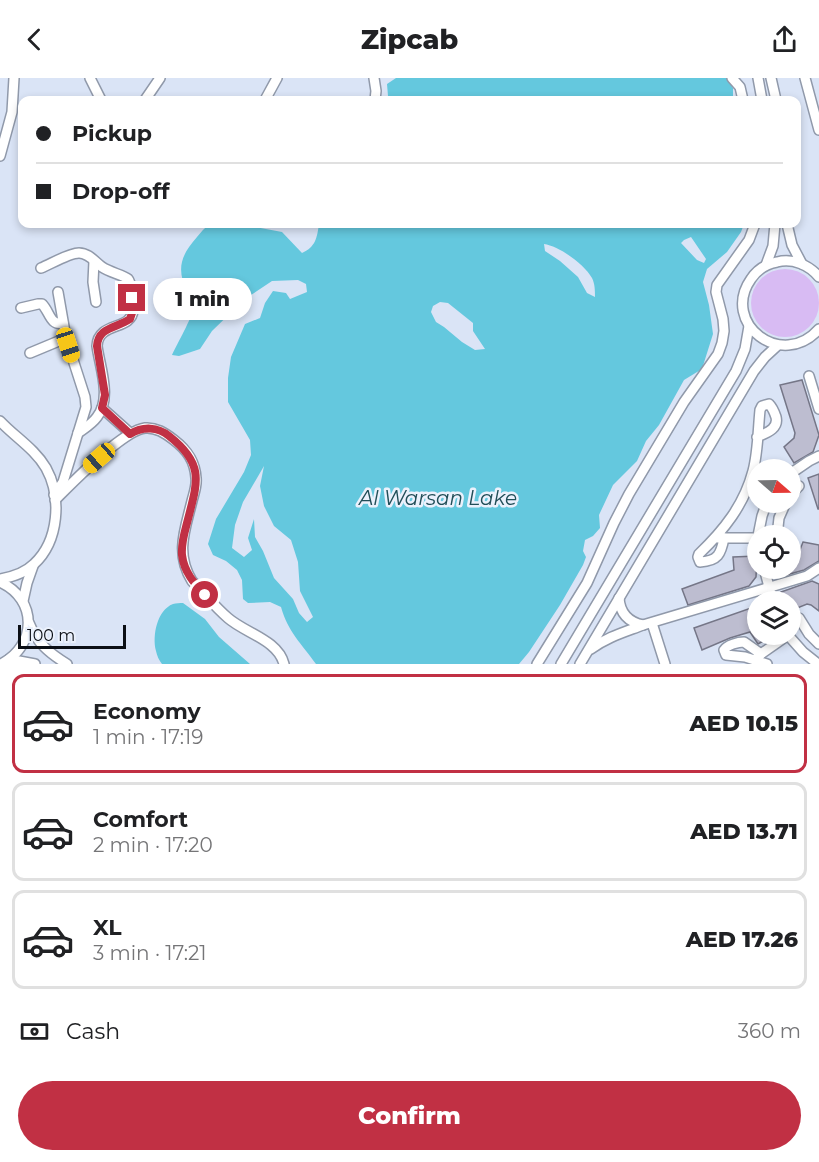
<!DOCTYPE html>
<html lang="en">
<head>
<meta charset="utf-8">
<style>
	:root { --surface:#fff; --page:#f6f6f6; --text:#202124; --muted:#757577; --line:#e0e0e0; --accent:#c13044 }
	body { margin:0; font-family:Montserrat,sans-serif; background:var(--page); color:var(--text); height:100vh; display:flex; flex-direction:column; font-size:22px; white-space:nowrap }
	* { box-sizing:border-box; margin:0 }
	p { font-size:20px; color:var(--muted) }
	.icon { flex:none; width:33px; height:33px; fill:none; stroke:currentColor; stroke-width:2; stroke-linecap:round; stroke-linejoin:round }
	.map { position:relative; height:586px; overflow:hidden }
	.details { display:flex; flex-direction:column; background:var(--surface); flex:1 }
	.details>* { flex:none }
	.guide { position:absolute; left:18px; top:18px; width:783px; height:132px; border-radius:12px; box-shadow:0 3px 9px #0003; display:grid; align-content:center; height:132px; padding:0 18px; background:var(--surface) }
	.needle { width:39px; rotate:110deg }
	.buttons { position:absolute; left:747px; top:381px; display:grid; gap:12px }
	.buttons a { display:grid; place-items:center; width:54px; height:54px; border-radius:50%; background:var(--surface); box-shadow:0 3px 9px #0003; font-size:30px }
	.scale { position:absolute; left:18px; bottom:15px; width:108px; box-sizing:border-box; padding-left:6px; border:3px solid #0b0f15; border-top:0; font-size:16px; line-height:21px; white-space:nowrap; color:#0b0f15; -webkit-text-stroke:4px #ebf1fc; paint-order:stroke }
	.end { position:absolute; width:27px; height:27px; margin:-14px; border:8px solid #c13044; background:#fff; box-shadow:0 0 0 3px #fff }
	.from { border-radius:50% }
	.bubble { position:absolute; height:42px; border-radius:21px; background:var(--surface); box-shadow:0 3px 9px #0003; font-size:20px; font-weight:800; line-height:42px; text-align:center }
	.car { position:absolute; width:18px; height:36px; margin:-18px -9px; border-radius:8px; box-shadow:0 0 4px 2px #0007; background:linear-gradient(#f5c518 24%,#345 0 40%,#f5c518 0 76%,#345 0 86%,#f5c518 0) }
	.guide b { display:flex; align-items:center; gap:21px; height:57px; font-size:22px }
	.guide b+b { border-top:2px solid var(--line) }
	.guide i { width:15px; height:15px; background:var(--text) }
	ul { padding:10px 0 0; list-style:none }
	li { display:flex; align-items:center; gap:18px; height:99px; margin:0 12px 9px; padding:0 6px; border:3px solid var(--line); border-radius:12px }
	li div { flex:1 }
	li b { display:block; font-size:22px }
	li em { font-style:normal; font-weight:800 }
	li.current { border-color:var(--accent) }
	li>.icon { width:54px; height:54px; stroke-width:1.5 }
	.pay { display:flex; align-items:center; gap:15px; height:66px; padding:0 18px; font-size:22px }
	.pay p { margin-inline-start:auto }
	.primary-button { display:flex; gap:12px; margin-top:auto; padding:12px 18px }
	.primary-button a { flex:1; height:69px; border-radius:36px; background:var(--accent); color:#fff; font-size:24px; font-weight:800; line-height:69px; text-align:center }
	header { display:flex; justify-content:space-between; align-items:center; height:78px; padding:0 18px; background:var(--surface); font-size:27px; font-weight:800 }
	.map>svg:first-child { display:block }
</style>
</head>
<body>
<header><svg class="icon" aria-label="back" viewBox="0 0 24 24"><path d="M15 5l-7 7 7 7"/></svg>Zipcab<svg class="icon" aria-label="share" viewBox="0 0 24 24"><path d="M12 15V3M7 8l5-5 5 5M5 13v7h14v-7"/></svg></header>
<div class="map">
<svg width="819" height="586" viewBox="0 0 819 586">
	<rect width="100%" height="100%" fill="#dae4f6"/>
	<!-- green -->
	<circle fill="#d8bbf3" cx="785" cy="225" r="34"/>
	<!-- water -->
	<g fill="#64c8de" fill-rule="evenodd">
		<polygon points="396,0 726,0 733,10 733,22 386,22 388,18 387,6"/>
		<path d="M215,146H240L282,154L302,175C316,169 317,159 319,146H434L441,150L446,146H744L741,154L727,174L707,191L703,204L709,227L713,256L702,291L684,302L659,347L646,363L637,383L613,407L599,437L600,450L593,458L585,462L583,473L586,479L583,487L560,527L529,574L519,586H316C301,565 288,554 281,529L270,524L248,525L243,521L242,502L237,492L226,483L213,477L208,466L216,441L244,394L251,377L250,362L228,324V300L231,279L245,246L260,240L265,225L273,213L286,215L290,221L307,214L306,206L298,202L272,203L245,221L212,253L200,271L179,278L172,277C177,266 192,240 193,231C194,224 190,219 187,213C176,191 181,177 197,159C203,152 206,147 215,146ZM691,159L706,181L704,185L697,182L681,165L684,162ZM544,166C559,168 584,186 592,200C595,206 595,213 595,219L587,215L578,199L560,183L545,173ZM440,224L448,225L473,245V253L485,271L475,272L462,264L444,249L436,244L431,234L433,228ZM264,388L260,408L264,428L274,448L291,462L298,484L300,513L313,539L307,544L299,535L293,521L274,500L263,473L255,459L254,441L248,460L252,472L244,479L232,470L235,447L243,424Z"/>
		<path d="M183,525L205,541L219,559L250,586H162C159,582 157,578 156,573C152,558 157,532 173,526C176,525 180,525 183,525Z"/>
	</g>
	<!-- building -->
	<g fill="#bdbdd0" stroke="#757687" stroke-width="1.5">
		<polygon points="802,302 819,357 813,374 794,385 784,369 794,360 795,355 780,307"/>
		<polygon points="819,396 819,431 818,431 808,400"/>
		<polygon points="803,464 819,467 819,483 804,492 779,499 776,490 790,490 790,480 798,477"/>
		<polygon points="757,478 756,499 749,508 688,527 682,511 734,492 733,479"/>
		<polygon points="812,503 819,506 819,533 811,527 807,526 790,533 790,524 784,524 781,514"/>
		<polygon points="751,530 758,533 758,556 776,556 758,566 750,554 730,560 702,572 694,550"/>
	</g>
	<g fill="none" stroke-linecap="round" stroke-linejoin="round">
		<defs>
			<g id="minor">
				<polyline points="90,0 101,22"/>
				<polyline points="374,0 376,13 375,22"/>
				<polyline points="732,0 740,9 743,22"/>
				<polyline points="758,0 762,22"/>
				<polyline points="771,0 776,22"/>
				<polyline points="805,0 819,52"/>
				<polyline points="145,22 160,0"/>
				<polyline points="265,22 277,0"/>
				<polyline points="0,78 12,34 14,0"/>
				<polyline points="787,146 792,167 802,186"/>
				<polyline points="94,183 93,204 96,224"/>
				<polyline points="766,187 773,168 775,146"/>
				<path d="M41,190C51,186 69,175 79,175C89,175 95,184 102,189C109,194 123,197 128,201C132,205 133,226 133,232C132,253 98,243 97,268C100,290 112,320 97,339C92,346 85,350 78,355"/>
				<path d="M819,199C809,187 793,180 777,184C766,186 757,192 751,201C720,245 782,293 819,251"/>
				<path d="M21,230L38,226H42C50,234 50,248 63,245"/>
				<polyline points="30,275 66,260"/>
				<polyline points="809,298 819,331"/>
				<polyline points="102,330 130,355"/>
				<path d="M0,343C15,359 35,371 46,390C62,419 59,463 34,486C25,495 12,499 0,501"/>
				<polyline points="790,396 809,383 819,378"/>
				<polyline points="54,417 63,404 86,329 85,319 66,260 58,214"/>
				<polyline points="790,417 799,408"/>
				<path d="M55,422C72,405 122,353 145,350C156,349 165,355 174,362C187,372 195,383 196,400C197,408 194,415 192,423C185,452 175,475 192,503C204,515 215,529 228,540C245,555 278,562 284,586"/>
				<polyline points="758,458 762,438 767,424"/>
				<polyline points="777,458 779,440 786,424"/>
				<polyline points="718,460 758,460"/>
				<path d="M724,460C721,476 718,483 700,484L698,479L699,476C724,452 744,427 753,393C758,374 758,352 760,332L762,328L769,326C773,330 774,333 776,339C779,351 766,355 757,359"/>
				<polyline points="764,490 773,524"/>
				<path d="M0,504C38,521 37,568 1,586"/>
				<path d="M619,520C620,535 628,544 643,547"/>
				<polyline points="23,523 27,505 33,488"/>
				<polyline points="799,540 809,556 819,566"/>
				<path d="M29,545C37,565 49,575 67,586"/>
				<polyline points="652,545 665,586"/>
				<polyline points="787,556 803,574 818,586"/>
				<path d="M591,571C607,559 625,554 643,547L807,498L819,490"/>
				<path d="M761,576L744,564C738,564 727,567 724,572L726,577L745,579L767,586"/>
				<polyline points="758,578 788,557"/>
				<polyline points="8,582 19,583 35,586"/>
				<polyline points="537,586 587,505 614,445 629,416 684,324 718,276 722,265 724,253 723,241 716,214 717,207 749,162 755,146"/>
				<polyline points="561,586 736,293 745,271 749,248"/>
				<polyline points="580,586 754,293 765,279 778,267"/>
			</g>
		</defs>
		<!-- minor casing -->
		<use href="#minor" stroke="#9099aa" stroke-width="12"/>
		<!-- minor -->
		<use href="#minor" stroke="#fff" stroke-width="9"/>
	</g>
	<g fill="none" stroke-linecap="round" stroke-linejoin="round">
		<!-- route -->
		<path stroke="#c13044" stroke-width="8" d="M132,220L133,232L130,241C117,250 98,249 97,268L104,311L105,317L102,330L130,356C143,348 158,349 169,358C206,387 197,405 187,445C184,456 181,466 182,477C184,494 194,505 205,517"/>
	</g>
	<g text-anchor="middle" dominant-baseline="central" stroke-width="5" stroke-linejoin="round" paint-order="stroke">
		<!-- water labels -->
		<g font-size="20" font-style="italic" fill="#214e58" stroke="#ebf1fc">
			<text x="438" y="420">Al Warsan Lake</text>
		</g>
	</g>
</svg>
<div class="buttons">
<a><svg class="needle" viewBox="-14 -14 28 28"><path d="M0-13l5 13h-10z" fill="#e53935"/><path d="M0 13l5-13h-10z" fill="#757577"/></svg></a>
<a><svg class="icon" aria-label="locate" viewBox="0 0 24 24"><circle cx="12" cy="12" r="6"/><path d="M12 2v4M12 18v4M2 12h4M18 12h4"/></svg></a>
<a><svg class="icon" aria-label="layers" viewBox="0 0 24 24"><path d="M12 4l9 5-9 5-9-5zM3 14l9 5 9-5"/></svg></a>
</div>
<div class="scale">100 m</div>
<i class="end from" style="left:205px;top:517px"></i>
<i class="end" style="left:132px;top:220px"></i>
<div class="bubble" style="left:153px;top:200px;width:99px">1 min</div>
<i class="car" style="left:68px;top:267px;rotate:162deg"></i>
<i class="car" style="left:99px;top:380px;rotate:229deg"></i>
<div class="guide">
<b><i class="from"></i>Pickup</b>
<b><i></i>Drop-off</b>
</div>
</div>
<section class="details">
<ul>
<li class="current"><svg class="icon" aria-label="car" viewBox="0 0 24 24"><path d="M5 17H2v-5l4-1 3-4h7l3 4 3 1v5h-3M9 17h6M6 11h13"/><circle cx="7" cy="17" r="2"/><circle cx="17" cy="17" r="2"/></svg><div><b>Economy</b><p>1 min · 17:19</p></div><em>AED 10.15</em></li>
<li><svg class="icon" aria-label="car" viewBox="0 0 24 24"><path d="M5 17H2v-5l4-1 3-4h7l3 4 3 1v5h-3M9 17h6M6 11h13"/><circle cx="7" cy="17" r="2"/><circle cx="17" cy="17" r="2"/></svg><div><b>Comfort</b><p>2 min · 17:20</p></div><em>AED 13.71</em></li>
<li><svg class="icon" aria-label="car" viewBox="0 0 24 24"><path d="M5 17H2v-5l4-1 3-4h7l3 4 3 1v5h-3M9 17h6M6 11h13"/><circle cx="7" cy="17" r="2"/><circle cx="17" cy="17" r="2"/></svg><div><b>XL</b><p>3 min · 17:21</p></div><em>AED 17.26</em></li>
</ul>
<div class="pay"><svg class="icon" aria-label="cash" viewBox="0 0 24 24"><path d="M3 7h18v10H3z"/><circle cx="12" cy="12" r="2"/></svg>Cash<p>360 m</p></div>
<div class="primary-button"><a>Confirm</a></div>
</section>
</body>
</html>
